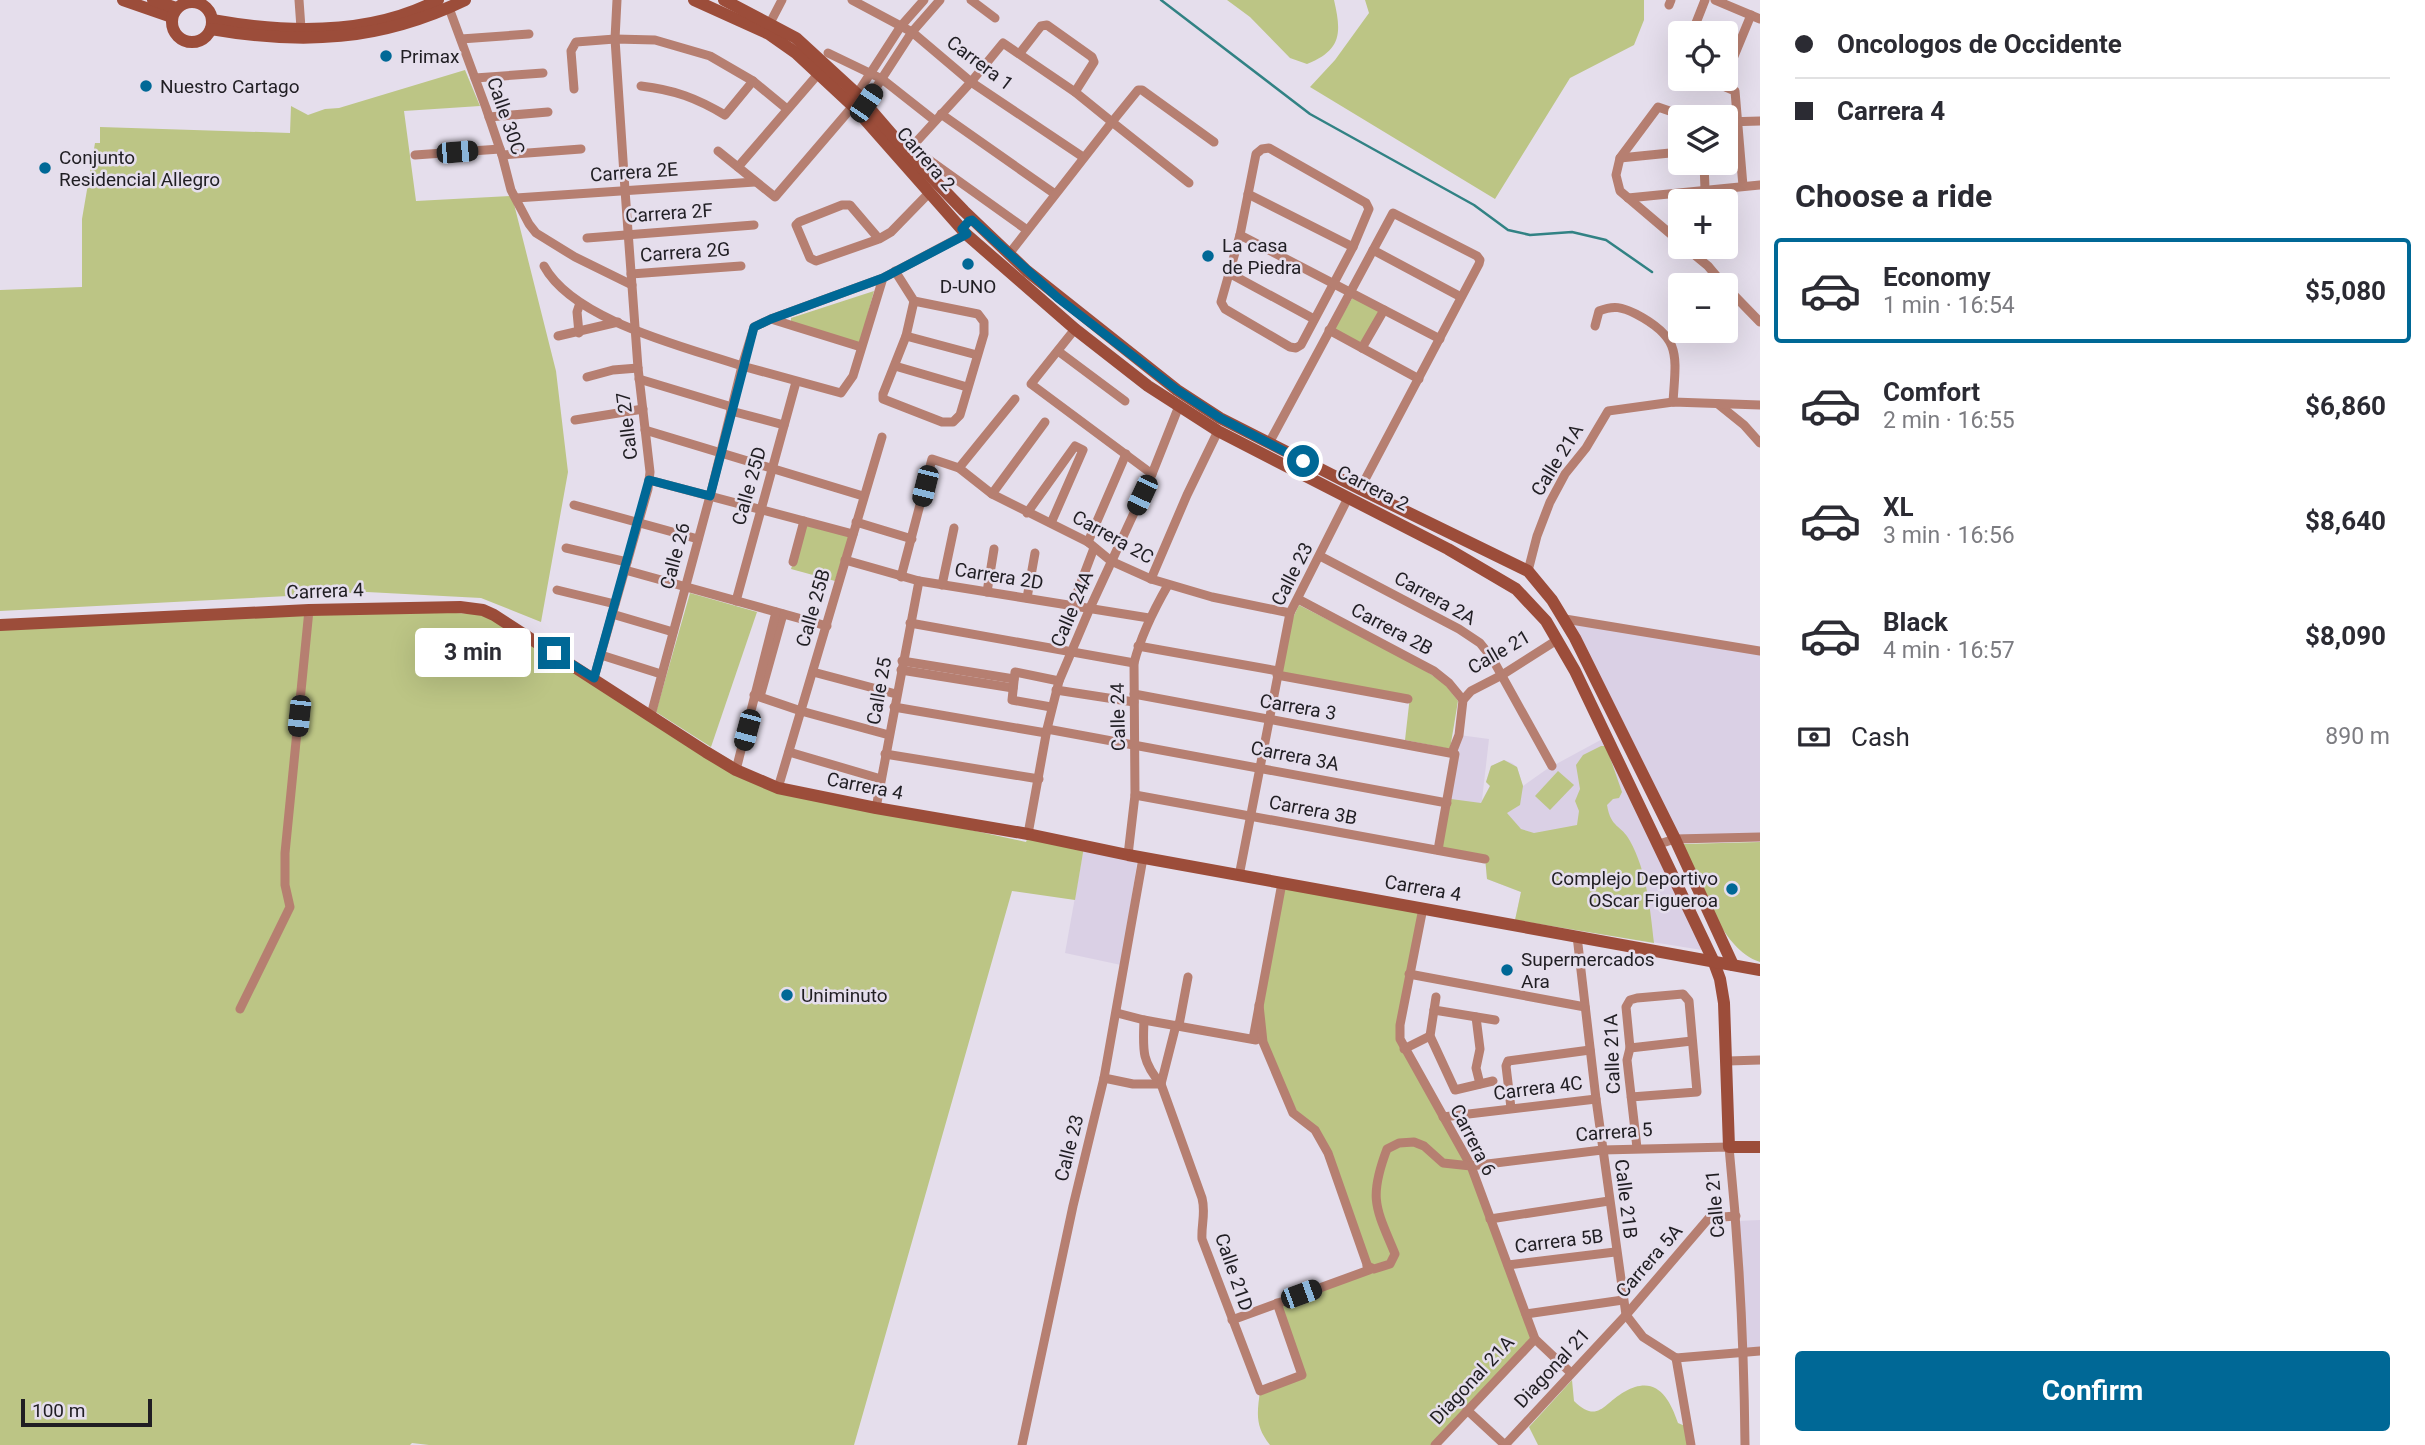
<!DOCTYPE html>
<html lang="en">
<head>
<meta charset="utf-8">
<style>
	:root { --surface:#fff; --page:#f2f2f3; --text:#2b2b33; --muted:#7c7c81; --line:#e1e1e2; --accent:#006896 }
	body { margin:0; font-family:Roboto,sans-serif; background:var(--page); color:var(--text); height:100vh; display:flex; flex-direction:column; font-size:26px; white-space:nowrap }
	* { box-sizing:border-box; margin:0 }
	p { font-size:23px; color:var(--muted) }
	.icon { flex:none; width:38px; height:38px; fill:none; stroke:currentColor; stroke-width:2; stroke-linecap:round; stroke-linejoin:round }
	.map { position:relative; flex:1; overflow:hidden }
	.drawer { display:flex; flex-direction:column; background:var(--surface); width:665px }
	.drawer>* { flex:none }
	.guide { display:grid; align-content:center; height:154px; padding:0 35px; background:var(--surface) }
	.fabs { position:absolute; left:1668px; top:21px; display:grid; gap:14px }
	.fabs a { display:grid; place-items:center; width:70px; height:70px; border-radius:7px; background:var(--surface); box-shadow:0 7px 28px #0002; font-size:35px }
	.scale { position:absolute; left:21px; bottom:18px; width:131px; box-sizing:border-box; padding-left:7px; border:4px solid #201e23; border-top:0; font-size:19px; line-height:24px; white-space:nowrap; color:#201e23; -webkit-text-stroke:5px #e5deec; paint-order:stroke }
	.end { position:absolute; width:32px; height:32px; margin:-16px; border:9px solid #006896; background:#fff; box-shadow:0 0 0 4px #fff }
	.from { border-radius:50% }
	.bubble { position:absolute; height:49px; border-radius:7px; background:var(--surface); box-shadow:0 7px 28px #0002; font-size:23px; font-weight:700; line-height:49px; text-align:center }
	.car { position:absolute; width:21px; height:42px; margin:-21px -10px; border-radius:9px; box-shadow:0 0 5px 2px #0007; background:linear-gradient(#222 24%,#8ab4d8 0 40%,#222 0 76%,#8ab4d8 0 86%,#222 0) }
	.guide b { display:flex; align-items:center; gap:24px; height:66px; font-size:26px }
	.guide b+b { border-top:2px solid var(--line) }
	.guide i { width:18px; height:18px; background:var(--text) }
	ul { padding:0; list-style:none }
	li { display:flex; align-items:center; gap:21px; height:105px; margin:0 14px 10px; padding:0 21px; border:4px solid transparent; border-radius:7px }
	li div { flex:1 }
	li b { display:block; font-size:26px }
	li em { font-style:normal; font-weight:700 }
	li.on { border-color:var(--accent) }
	li>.icon { width:63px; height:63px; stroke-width:1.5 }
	h2 { padding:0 35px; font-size:32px; line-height:84px }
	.pay { display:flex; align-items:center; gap:18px; height:77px; padding:0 35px; font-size:26px }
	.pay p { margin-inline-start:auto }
	.primary-button { display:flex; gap:14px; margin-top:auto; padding:14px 35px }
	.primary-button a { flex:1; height:80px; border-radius:7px; background:var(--accent); color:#fff; font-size:28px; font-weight:700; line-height:80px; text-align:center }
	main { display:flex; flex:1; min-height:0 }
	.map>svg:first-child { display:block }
</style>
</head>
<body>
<main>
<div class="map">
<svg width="1760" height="1445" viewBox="0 0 1760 1445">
	<rect width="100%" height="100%" fill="#e5deec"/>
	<!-- built -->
	<g fill="#dad0e5">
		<polygon points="1565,619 1760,651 1760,837 1675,839"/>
		<polygon points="1459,735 1489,739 1482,800 1490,786 1486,782 1491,766 1504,760 1512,763 1517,767 1523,786 1547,769 1608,736 1702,950 1515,920 1521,892 1487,879 1485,857 1451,799"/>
		<polygon points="1084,847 1138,857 1121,965 1065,953"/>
		<polygon points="1760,1220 1760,1351 1744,1352 1737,1221"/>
	</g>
	<!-- green -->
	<g fill="#bcc585">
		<path d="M1227,0H1334C1342,34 1341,50 1307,64L1290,58L1250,17Z"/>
		<polygon points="1365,0 1644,0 1644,20 1634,45 1570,78 1495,199 1310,87 1335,60 1369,13"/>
		<polygon points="465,70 480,106 404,111 416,201 512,196 556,371 568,472 541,622 481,598 367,592 0,611 0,290 82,287 82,219 95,143 100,143 100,127 290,133 291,106 308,115 325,109 339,108"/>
		<polygon points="874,291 860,343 791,322 791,318"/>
		<polygon points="1353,297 1382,312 1364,346 1334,329"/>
		<polygon points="806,523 849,536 835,581 791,569"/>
		<polygon points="690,593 757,612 711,747 656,712"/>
		<polygon points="1299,605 1415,664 1444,683 1458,701 1450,749 1405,740 1410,696 1282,672 1290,624"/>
		<polygon points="380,609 494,615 597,681 778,788 1026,842 1028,837 1084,847 1075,900 1012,891 854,1445 429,1445 412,1443 410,1445 0,1445 0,625"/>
		<path d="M1601,746H1606L1622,792L1619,798L1613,799L1607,805C1611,829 1621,824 1630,841C1647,872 1650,908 1654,943L1515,920L1521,892L1487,879L1485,857L1440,848L1451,799L1481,803L1490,786L1486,782L1491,766L1504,760L1517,767L1523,786L1520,805L1507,813L1521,829L1534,833L1577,825L1579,811L1575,801L1580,789L1576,765L1583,755Z"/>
		<polygon points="1558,771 1574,785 1550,810 1535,796"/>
		<path d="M1760,842V962C1720,949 1700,881 1683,844Z"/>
		<path d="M1282,883L1423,908L1400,1039L1471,1166L1535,1339L1436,1445H1270C1255,1426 1257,1414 1260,1391L1302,1375L1277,1303L1368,1270L1315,1130L1302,1122L1263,1042L1259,1005Z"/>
		<path d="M1572,1380L1574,1401C1598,1424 1603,1404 1624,1392C1655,1374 1669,1396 1678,1423L1685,1426L1689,1445H1538L1529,1427Z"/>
	</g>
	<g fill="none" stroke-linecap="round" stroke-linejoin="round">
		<!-- stream -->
		<polyline stroke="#318284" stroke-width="2.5" points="1161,0 1310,114 1474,205 1508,230 1530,235 1572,232 1606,240 1652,272"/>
		<!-- minor -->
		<g stroke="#b67f71" stroke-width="9">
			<polyline points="184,0 184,3"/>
			<polyline points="198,0 199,2"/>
			<polyline points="299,0 301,28"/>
			<polyline points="852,0 912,32 971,82 1083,157"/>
			<polyline points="971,0 995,18"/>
			<polyline points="1715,0 1760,19"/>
			<polyline points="1669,5 1671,0"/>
			<polyline points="449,8 486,108 502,155 511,190 529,224 536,233 575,257 632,285"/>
			<polyline points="770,23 782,0"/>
			<polyline points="1692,33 1705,0"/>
			<polyline points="461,39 529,34"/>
			<polyline points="828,53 882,79 934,120"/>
			<polyline points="1020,53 1041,26 1047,25 1092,57 1094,62 1075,92"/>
			<polyline points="1732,61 1751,15"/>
			<polyline points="475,78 543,73"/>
			<polyline points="1707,79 1735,91 1743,186"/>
			<path d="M641,86C675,90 696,98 725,115L753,81"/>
			<polyline points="574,89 571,51 576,42 615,39 655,40 710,56 753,81 787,109"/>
			<polyline points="857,94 901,26 924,0"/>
			<polyline points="866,103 912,32 940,0"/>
			<polyline points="941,114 1055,194"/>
			<polyline points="489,117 548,112"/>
			<polyline points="1726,122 1760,121"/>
			<polyline points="911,147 1027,230"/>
			<polygon points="1269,148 1366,203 1369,209 1353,247 1301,345 1296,348 1290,347 1225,309 1221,302 1240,235 1256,154 1262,149"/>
			<polyline points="718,151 775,197 853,106"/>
			<polyline points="907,152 971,82 1003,43 1075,92 1112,122 1009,254"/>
			<polyline points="415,155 500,149"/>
			<polyline points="502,155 581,149"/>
			<polyline points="1620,158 1680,152"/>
			<polyline points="1704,163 1705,189"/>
			<polyline points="738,167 819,73"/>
			<polyline points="1189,183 1112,122 1138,90 1142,90 1214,142"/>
			<polyline points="1248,194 1353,247"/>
			<polyline points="516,198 755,182"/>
			<polyline points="1628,198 1760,185"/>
			<polyline points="1240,235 1440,339"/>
			<polyline points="587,238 754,225"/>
			<polyline points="879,239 850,205 842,205 799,222 796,225 810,258 816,261 879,239 891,232 929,193"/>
			<polyline points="1680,242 1620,191 1616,175 1620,158 1658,107 1687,117"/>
			<polyline points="1685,247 1708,266 1724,285"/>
			<polyline points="1373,250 1461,297"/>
			<path d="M544,266C574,321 686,347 742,366L710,496L651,715"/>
			<polyline points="895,271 914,301 906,336 883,394 883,399 942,422 953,422 960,415 984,334 984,322 978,314 914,301"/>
			<polyline points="1229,273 1314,319"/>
			<polyline points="631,274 741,266"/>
			<polyline points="883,278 853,376 841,393 742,366 754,327 771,319 883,278 966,234"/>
			<polyline points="1726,287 1760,322"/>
			<polyline points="771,319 861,347"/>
			<path d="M1595,326L1599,311C1614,305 1622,307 1636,314C1682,338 1676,355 1673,402"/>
			<polyline points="1075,329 1031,384 1152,474"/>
			<polyline points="1329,330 1419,379"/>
			<polyline points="579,333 577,312 580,303"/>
			<polyline points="558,336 618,322"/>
			<polyline points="906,336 977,355"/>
			<polyline points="1362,348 1384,310"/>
			<polyline points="1058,351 1125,401"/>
			<polyline points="895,366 967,387"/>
			<polyline points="587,377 613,370 638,368"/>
			<polyline points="639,379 732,407"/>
			<polyline points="1718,404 1744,425 1760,443"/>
			<polyline points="731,411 784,425"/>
			<polyline points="575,420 643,409"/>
			<polyline points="645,430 863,496"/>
			<polyline points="1269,443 1393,213 1477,256 1480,260 1479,264 1360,489"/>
			<polyline points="959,468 1015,399"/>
			<polyline points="649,480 853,534"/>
			<polyline points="992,494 1045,422"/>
			<polyline points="574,505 698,539"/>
			<polyline points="1027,513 1075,446 1083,450 1051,523"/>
			<polyline points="856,522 912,539"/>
			<polyline points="1088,542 1126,454"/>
			<polyline points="566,548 627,562"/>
			<polyline points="1320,556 1459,629 1480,643 1492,658 1552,766"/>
			<polyline points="845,560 919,581 1149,618"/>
			<polyline points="793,562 804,521"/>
			<polyline points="625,570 827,626"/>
			<polyline points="1528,571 1537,536 1550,502 1565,474 1586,448 1608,411 1673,402 1760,405"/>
			<polyline points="901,577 932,459 959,468 992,494 1088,542 1111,561 1151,579 1212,597 1290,613"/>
			<polyline points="1151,579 1187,495 1218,431"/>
			<polyline points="942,585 954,528"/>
			<polyline points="557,590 615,604"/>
			<polyline points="987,592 994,549"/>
			<polyline points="1027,598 1035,553"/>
			<polyline points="1298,599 1434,671 1449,683 1463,700"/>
			<polyline points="736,601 796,382"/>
			<polyline points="1072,606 1094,548"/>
			<polyline points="612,614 673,632"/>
			<polyline points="1565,619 1760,651"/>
			<polyline points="910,623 1134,663"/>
			<polyline points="1138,646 1278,671"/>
			<polyline points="601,655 661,674"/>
			<polyline points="902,661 1014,679"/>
			<polyline points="901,670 1013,688"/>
			<polyline points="813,672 896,694"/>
			<polyline points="1277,675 1408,699"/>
			<polyline points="594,678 648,489 650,472 638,368 625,190 615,39 617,0"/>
			<polyline points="1056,690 1134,702"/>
			<polyline points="761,693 783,614"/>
			<polyline points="1134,694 1455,754 1438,850"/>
			<polyline points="754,695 801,711 889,735"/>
			<polyline points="894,707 1046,733"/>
			<polyline points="1051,707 1012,700 1015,672 1059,681"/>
			<polyline points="1047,729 1447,803"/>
			<polyline points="789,752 881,779"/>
			<polyline points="1452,753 1459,735 1463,700 1471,691 1502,675 1557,640"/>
			<polyline points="885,754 1039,779"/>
			<polyline points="736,770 776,612"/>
			<polyline points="778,788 882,437"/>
			<polyline points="1135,795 1485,859"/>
			<polyline points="876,808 919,581"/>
			<polyline points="1028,834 1047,729 1059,681 1090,608 1152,474 1179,406"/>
			<polyline points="1659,844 1675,839 1760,837"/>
			<path d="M1128,855L1135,795L1134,663C1141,635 1153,611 1168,585"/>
			<polyline points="1239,876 1290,613 1348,498"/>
			<polyline points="1423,908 1400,1025 1400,1039 1471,1166 1535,1339 1571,1373"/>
			<polyline points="1577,936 1596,1099 1626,1315 1643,1337 1676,1358"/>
			<polyline points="1409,974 1585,1007"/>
			<polyline points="1436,997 1430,1036 1455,1090 1493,1081"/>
			<polyline points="240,1009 290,907 285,885 285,853 309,610"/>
			<polyline points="1434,1010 1495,1020"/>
			<polyline points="1117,1013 1144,1020 1256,1040"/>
			<polyline points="1476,1017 1480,1049 1476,1068 1480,1084"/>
			<path d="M1144,1020C1143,1049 1141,1061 1161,1084L1202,1198C1206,1213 1201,1225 1202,1239L1260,1391L1302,1375L1277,1303"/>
			<polyline points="1179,1025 1188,977"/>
			<polyline points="1253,1039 1282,883"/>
			<polyline points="1630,1048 1692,1041"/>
			<polyline points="1404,1049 1430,1036"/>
			<polyline points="1728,1061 1760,1060"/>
			<polyline points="1104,1078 1133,1084 1161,1084"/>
			<polyline points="1161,1084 1176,1025"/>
			<polyline points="1631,1097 1697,1092 1689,1001 1683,994 1637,998 1630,1000 1626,1007 1630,1048 1627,1060 1637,1148"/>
			<polyline points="1511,1108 1506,1066 1508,1061 1590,1050"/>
			<polyline points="1443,1117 1596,1099"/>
			<polyline points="1490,1219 1609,1201"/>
			<polyline points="1508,1265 1615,1252"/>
			<path d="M1367,1266L1374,1269L1390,1264L1395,1254C1376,1208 1368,1199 1387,1149L1399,1143L1414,1142L1424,1146L1443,1163L1471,1166L1602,1150L1729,1147C1739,1246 1744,1345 1745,1445"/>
			<polyline points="1526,1314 1623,1300"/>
			<polyline points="1232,1320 1369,1270 1328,1153 1315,1130 1293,1113 1263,1042 1259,1005"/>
			<polyline points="1676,1358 1691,1445"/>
			<polyline points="1676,1358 1760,1351"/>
			<polyline points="1467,1410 1505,1445"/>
			<polyline points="1022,1445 1073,1206 1104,1078 1143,858"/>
			<polyline points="1435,1445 1535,1339"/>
			<polyline points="1505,1445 1626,1315 1709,1218 1736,1216"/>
		</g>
		<!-- secondary -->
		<g stroke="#9c4d3a" stroke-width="12">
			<polyline points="123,0 172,17"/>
			<polyline points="153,0 176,8"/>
			<polyline points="694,0 769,34 796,53 853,106 966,234 1075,329 1148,386 1218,431 1448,549 1516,589 1546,621 1575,671 1713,960 1720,979 1724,1003 1729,1147 1760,1147"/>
			<polyline points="724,0 796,38 857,94 907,152 964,211 1027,271 1177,390 1220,418 1360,489 1528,571 1552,600 1575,638 1675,839 1733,965"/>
			<circle cx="192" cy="22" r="20"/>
			<path d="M212,20C285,33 370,36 438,0"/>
			<path d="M211,29C303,45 380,41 465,0"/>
			<polyline points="0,625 309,610 460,607 483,610 494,615 706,752 736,770 778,788 876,808 1028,834 1128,855 1760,970"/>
		</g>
	</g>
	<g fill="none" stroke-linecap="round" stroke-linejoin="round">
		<!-- route -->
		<polyline stroke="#006896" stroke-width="9" points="554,653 594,678 649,480 710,496 754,327 771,319 883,278 967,234 962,229 969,221 972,220 1058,298 1177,390 1220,418 1303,461"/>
	</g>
	<!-- markers -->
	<g fill="#006896" stroke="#e5deec" stroke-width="2.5">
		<circle cx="386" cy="56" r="7"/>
		<circle cx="146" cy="86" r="7"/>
		<circle cx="45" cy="168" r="7"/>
		<circle cx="1208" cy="256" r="7"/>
		<circle cx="968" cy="264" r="7"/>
		<circle cx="1732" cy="889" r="7"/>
		<circle cx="1507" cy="970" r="7"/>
		<circle cx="787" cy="995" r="7"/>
	</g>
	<g text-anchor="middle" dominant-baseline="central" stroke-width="5" stroke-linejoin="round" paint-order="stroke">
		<!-- poi labels -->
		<g font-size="19" fill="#201e23" stroke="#e5deec" text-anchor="start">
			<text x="400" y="56">Primax</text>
			<text x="160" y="86">Nuestro Cartago</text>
			<text x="59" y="157">Conjunto<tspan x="59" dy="22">Residencial Allegro</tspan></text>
			<text x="1222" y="245">La casa<tspan x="1222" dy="22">de Piedra</tspan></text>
			<text x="968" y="286" text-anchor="middle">D-UNO</text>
			<text x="1718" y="878" text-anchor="end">Complejo Deportivo<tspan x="1718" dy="22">OScar Figueroa</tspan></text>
			<text x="1521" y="959">Supermercados<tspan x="1521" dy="22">Ara</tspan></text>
			<text x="801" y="995">Uniminuto</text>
		</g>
		<!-- street labels -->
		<g font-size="19" fill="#201e23" stroke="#e5deec">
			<text transform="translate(980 63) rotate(37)">Carrera 1</text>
			<text transform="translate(506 116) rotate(71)">Calle 30C</text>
			<text transform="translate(926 159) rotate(49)">Carrera 2</text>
			<text transform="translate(634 172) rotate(-4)">Carrera 2E</text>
			<text transform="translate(669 213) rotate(-4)">Carrera 2F</text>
			<text transform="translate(685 252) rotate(-4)">Carrera 2G</text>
			<text transform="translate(627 426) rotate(-97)">Calle 27</text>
			<text transform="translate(1557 460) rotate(-58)">Calle 21A</text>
			<text transform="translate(749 486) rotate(-74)">Calle 25D</text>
			<text transform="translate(1373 488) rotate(27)">Carrera 2</text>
			<text transform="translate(1113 537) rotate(29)">Carrera 2C</text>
			<text transform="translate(675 556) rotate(-75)">Calle 26</text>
			<text transform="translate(1292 574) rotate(-63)">Calle 23</text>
			<text transform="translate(999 576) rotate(9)">Carrera 2D</text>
			<text transform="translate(325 591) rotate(-2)">Carrera 4</text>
			<text transform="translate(1435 598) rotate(29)">Carrera 2A</text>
			<text transform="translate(813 608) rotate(-74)">Calle 25B</text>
			<text transform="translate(1072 609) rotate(-67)">Calle 24A</text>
			<text transform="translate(1392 629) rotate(28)">Carrera 2B</text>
			<text transform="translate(1499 652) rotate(-30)">Calle 21</text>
			<text transform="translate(879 691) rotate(-80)">Calle 25</text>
			<text transform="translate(1298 707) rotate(10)">Carrera 3</text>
			<text transform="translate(1118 717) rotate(-91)">Calle 24</text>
			<text transform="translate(1295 756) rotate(11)">Carrera 3A</text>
			<text transform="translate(865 786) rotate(11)">Carrera 4</text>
			<text transform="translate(1313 810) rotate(11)">Carrera 3B</text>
			<text transform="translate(1423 888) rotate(10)">Carrera 4</text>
			<text transform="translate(1612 1054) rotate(-92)">Calle 21A</text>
			<text transform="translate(1538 1088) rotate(-7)">Carrera 4C</text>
			<text transform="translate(1614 1132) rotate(-4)">Carrera 5</text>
			<text transform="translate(1473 1140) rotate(63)">Carrera 6</text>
			<text transform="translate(1069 1148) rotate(-76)">Calle 23</text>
			<text transform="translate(1626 1199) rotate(83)">Calle 21B</text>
			<text transform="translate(1715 1204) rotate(-95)">Calle 21</text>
			<text transform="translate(1559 1241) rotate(-7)">Carrera 5B</text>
			<text transform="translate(1649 1261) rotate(-49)">Carrera 5A</text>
			<text transform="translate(1234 1272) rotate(71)">Calle 21D</text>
			<text transform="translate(1552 1368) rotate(-47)">Diagonal 21</text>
			<text transform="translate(1472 1380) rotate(-47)">Diagonal 21A</text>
		</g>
	</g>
</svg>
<div class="fabs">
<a><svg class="icon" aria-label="locate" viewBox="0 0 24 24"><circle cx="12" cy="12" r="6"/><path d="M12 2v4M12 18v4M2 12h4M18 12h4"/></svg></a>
<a><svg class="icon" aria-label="layers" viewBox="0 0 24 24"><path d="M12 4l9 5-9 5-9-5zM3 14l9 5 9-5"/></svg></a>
<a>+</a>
<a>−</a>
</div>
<div class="scale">100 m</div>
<i class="end from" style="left:1303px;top:461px"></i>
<i class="end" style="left:554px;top:653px"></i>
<div class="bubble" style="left:415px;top:628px;width:116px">3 min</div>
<i class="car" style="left:866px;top:103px;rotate:34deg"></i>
<i class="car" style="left:457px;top:152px;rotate:85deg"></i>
<i class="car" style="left:925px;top:486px;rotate:194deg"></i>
<i class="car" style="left:1142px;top:495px;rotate:205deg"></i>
<i class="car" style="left:299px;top:716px;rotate:186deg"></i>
<i class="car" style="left:747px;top:730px;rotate:195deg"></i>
<i class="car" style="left:1301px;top:1294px;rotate:70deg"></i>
</div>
<section class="drawer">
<div class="guide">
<b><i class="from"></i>Oncologos de Occidente</b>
<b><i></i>Carrera 4</b>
</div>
<h2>Choose a ride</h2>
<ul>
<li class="on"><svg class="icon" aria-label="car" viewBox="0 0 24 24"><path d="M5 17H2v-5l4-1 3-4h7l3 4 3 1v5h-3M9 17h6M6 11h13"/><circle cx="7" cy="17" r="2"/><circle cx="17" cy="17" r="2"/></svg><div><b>Economy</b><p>1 min · 16:54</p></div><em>$5,080</em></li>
<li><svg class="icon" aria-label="car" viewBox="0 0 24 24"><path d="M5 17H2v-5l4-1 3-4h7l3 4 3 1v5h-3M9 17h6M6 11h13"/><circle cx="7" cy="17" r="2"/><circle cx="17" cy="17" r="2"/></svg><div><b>Comfort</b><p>2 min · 16:55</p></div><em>$6,860</em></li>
<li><svg class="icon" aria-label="car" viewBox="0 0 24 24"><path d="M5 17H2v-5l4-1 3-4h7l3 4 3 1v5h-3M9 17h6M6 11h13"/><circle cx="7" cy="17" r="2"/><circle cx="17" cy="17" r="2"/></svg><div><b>XL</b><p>3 min · 16:56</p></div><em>$8,640</em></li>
<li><svg class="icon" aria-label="car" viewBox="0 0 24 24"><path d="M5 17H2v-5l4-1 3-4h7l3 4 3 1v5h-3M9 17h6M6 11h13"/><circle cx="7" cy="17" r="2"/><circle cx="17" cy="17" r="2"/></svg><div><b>Black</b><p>4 min · 16:57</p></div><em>$8,090</em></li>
</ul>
<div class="pay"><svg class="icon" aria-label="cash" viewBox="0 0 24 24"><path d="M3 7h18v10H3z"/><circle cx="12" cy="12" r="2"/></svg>Cash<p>890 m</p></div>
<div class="primary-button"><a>Confirm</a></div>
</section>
</main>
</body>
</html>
